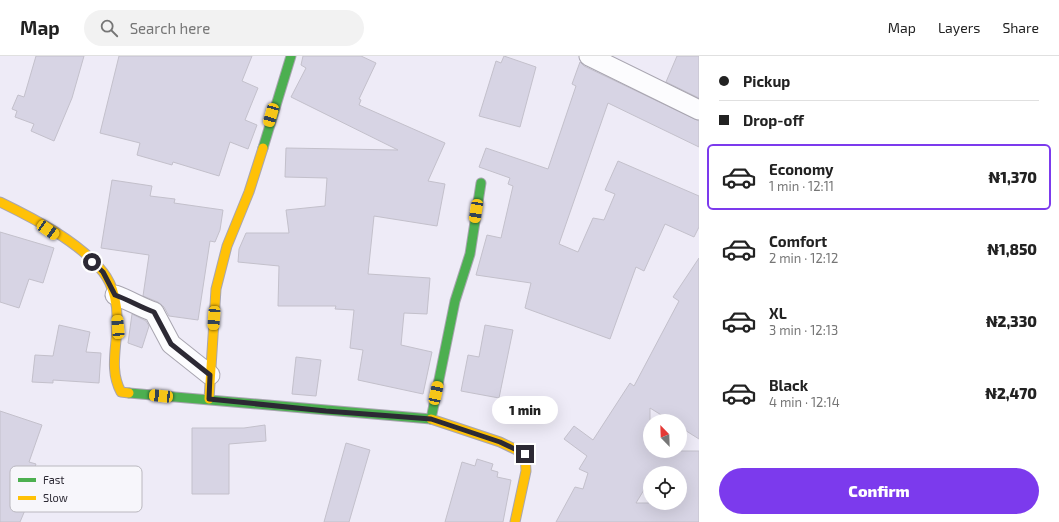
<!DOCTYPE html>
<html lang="en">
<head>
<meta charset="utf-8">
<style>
	:root { --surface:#fff; --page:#f2f2f2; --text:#222; --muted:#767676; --line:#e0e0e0; --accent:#7c3aed }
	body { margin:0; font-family:"Exo 2",sans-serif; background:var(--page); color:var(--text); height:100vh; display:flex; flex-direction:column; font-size:15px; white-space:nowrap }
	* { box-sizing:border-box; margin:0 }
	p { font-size:13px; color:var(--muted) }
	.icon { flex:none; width:22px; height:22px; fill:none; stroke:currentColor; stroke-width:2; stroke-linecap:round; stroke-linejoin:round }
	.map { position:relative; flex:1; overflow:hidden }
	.sheet { display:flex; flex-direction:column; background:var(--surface); width:360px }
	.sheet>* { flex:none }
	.hud { display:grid; align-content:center; height:88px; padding:0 20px; background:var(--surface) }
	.needle { width:26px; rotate:337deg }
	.tools { position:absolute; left:643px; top:358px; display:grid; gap:8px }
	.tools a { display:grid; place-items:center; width:44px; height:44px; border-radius:50%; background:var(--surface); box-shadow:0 4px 16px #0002; font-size:20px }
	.end { position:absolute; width:18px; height:18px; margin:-9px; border:5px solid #2c2934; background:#fff; box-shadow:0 0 0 2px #fff }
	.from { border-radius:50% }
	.bubble { position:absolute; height:28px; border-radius:14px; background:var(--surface); box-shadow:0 4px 16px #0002; font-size:13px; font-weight:800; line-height:28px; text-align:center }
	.car { position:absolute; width:12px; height:24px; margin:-12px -6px; border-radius:5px; box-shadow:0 0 3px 1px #0007; background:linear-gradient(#f5c518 24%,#345 0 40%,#f5c518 0 76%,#345 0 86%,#f5c518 0) }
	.hud b { display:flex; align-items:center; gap:14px; height:38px; font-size:15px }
	.hud b+b { border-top:1px solid var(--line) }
	.hud i { width:10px; height:10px; background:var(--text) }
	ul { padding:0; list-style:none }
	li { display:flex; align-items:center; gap:12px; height:66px; margin:0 8px 6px; padding:0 12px; border:2px solid transparent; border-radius:6px }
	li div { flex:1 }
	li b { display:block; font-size:15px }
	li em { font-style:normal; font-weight:800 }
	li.active { border-color:var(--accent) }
	li>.icon { width:36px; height:36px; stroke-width:1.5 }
	.primary-button { display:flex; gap:8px; margin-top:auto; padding:8px 20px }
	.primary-button a { flex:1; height:46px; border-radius:24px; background:var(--accent); color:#fff; font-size:16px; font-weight:800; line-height:46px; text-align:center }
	header { display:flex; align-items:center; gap:24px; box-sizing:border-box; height:56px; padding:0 20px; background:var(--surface); border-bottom:1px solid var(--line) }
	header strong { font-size:19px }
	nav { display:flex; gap:22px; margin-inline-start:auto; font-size:14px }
	.search { width:280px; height:36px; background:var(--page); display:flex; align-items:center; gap:10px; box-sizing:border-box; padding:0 14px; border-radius:22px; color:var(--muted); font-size:15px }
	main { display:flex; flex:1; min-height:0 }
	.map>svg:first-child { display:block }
</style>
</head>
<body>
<header>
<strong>Map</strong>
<div class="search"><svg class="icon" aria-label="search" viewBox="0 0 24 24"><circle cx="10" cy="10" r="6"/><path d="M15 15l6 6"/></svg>Search here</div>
<nav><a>Map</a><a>Layers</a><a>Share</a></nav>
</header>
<main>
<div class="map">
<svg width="699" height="466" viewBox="0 0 699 466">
	<rect width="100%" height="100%" fill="#eeebf7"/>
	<!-- building -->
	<g fill="#d7d4e4" stroke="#c3c0cb" fill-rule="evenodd">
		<polygon points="36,0 84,0 72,42 54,85 31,75 34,68 15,61 17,55 12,53 18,39 24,41"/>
		<polygon points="119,0 252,0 242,25 258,32 245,64 257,69 248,93 230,86 219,120 173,106 172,109 137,99 140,87 100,77"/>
		<polygon points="303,0 361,0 376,7 359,43 361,44 359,49 445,87 428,125 445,128 437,170 374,160 368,218 430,222 427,258 404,257 401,289 432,296 423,338 358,324 363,294 350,292 354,254 335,253 336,250 278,250 279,210 238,206 239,193 246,177 289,177 286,154 325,150 327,122 285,121 286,92 398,94 291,41 306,12 301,9"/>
		<polygon points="504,0 536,11 520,71 479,60 496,5 501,7"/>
		<polygon points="677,0 699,0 699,42 666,26"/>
		<polygon points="580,6 584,10 699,65 699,91 608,47 559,188 578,196 593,162 604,164 615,138 605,134 618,105 699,140 699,171 694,181 665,168 644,215 636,211 610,283 525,252 531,227 476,219 487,179 501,182 513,130 508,128 510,122 479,111 486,92 548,113 576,30 572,28"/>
		<polygon points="112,124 152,130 150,140 175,143 174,147 223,154 220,174 215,186 210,185 198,264 169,260 164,251 158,246 143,240 149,199 101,192"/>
		<polygon points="0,176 54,192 43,227 29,223 19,252 0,246"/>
		<path d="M699,202V383L680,371V365H671L650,352V395H699V466H556L575,431L583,433L588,417L579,413L587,400L564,383L574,370L593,384L630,327L634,330L679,245L673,241ZM650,417H680V447H636L650,424Z"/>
		<polygon points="132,258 146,265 149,270 142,292 128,287"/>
		<polygon points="59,269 90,276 86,296 101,297 99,327 53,324 53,327 32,326 35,299 53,300"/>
		<polygon points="485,269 513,274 499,342 461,335 468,299 479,301"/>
		<polygon points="296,301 321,304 316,340 292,338"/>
		<polygon points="0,355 42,369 29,406 36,408 22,444 28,447 20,466 0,466"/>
		<polygon points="265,369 266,385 229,388 229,438 192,438 192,372 244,372"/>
		<polygon points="346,387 370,394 349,466 324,466"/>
		<polygon points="477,403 493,408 491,414 498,416 497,421 511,424 503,466 445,466 462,406 475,410"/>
	</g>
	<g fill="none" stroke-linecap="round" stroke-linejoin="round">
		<defs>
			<g id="street">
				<polyline points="589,0 699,54"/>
				<path d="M115,239C129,244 140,251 154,256L171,288L210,319"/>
			</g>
			<g id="fast">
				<polyline points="263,92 291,0"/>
				<polyline points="129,337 431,363"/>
				<polyline points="431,363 455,245 470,198 481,127"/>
			</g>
			<g id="slow">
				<path d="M0,146C33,162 80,186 103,216C114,230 118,250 117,268C117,291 109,314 121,336L129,337"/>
				<polyline points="209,343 216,233 227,190 249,136 263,92"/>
				<polyline points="431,363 500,386 525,398 526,415 515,466"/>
			</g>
		</defs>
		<!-- street casing -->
		<use href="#street" stroke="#a8a5b0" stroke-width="21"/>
		<!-- fast casing -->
		<use href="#fast" stroke="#a8a5b0" stroke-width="11"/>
		<!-- slow casing -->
		<use href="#slow" stroke="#a8a5b0" stroke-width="11"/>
		<!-- street -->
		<use href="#street" stroke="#fcfcfe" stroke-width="19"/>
		<!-- fast -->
		<use href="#fast" stroke="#4caf50" stroke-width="9"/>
		<!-- slow -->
		<use href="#slow" stroke="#ffc107" stroke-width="9"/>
	</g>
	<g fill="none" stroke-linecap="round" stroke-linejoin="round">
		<!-- route -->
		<path stroke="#2c2934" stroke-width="5" d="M92,206L103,216L115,239C129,244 140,251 154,256L171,288L210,319L209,343L326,355L431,363L500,386L525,398"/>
	</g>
	<!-- legend -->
	<rect x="10" y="410" width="132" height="46" rx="6" fill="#f7f6fb" stroke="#bab8bf" stroke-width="1"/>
	<rect x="18" y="422" width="18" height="4" fill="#4caf50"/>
	<rect x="18" y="440" width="18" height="4" fill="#ffc107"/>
	<g font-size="11" fill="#2c2934">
		<text x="43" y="428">Fast</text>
		<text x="43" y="446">Slow</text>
	</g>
</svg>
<div class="tools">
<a><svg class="needle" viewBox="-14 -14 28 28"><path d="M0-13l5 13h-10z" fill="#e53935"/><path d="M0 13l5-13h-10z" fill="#767676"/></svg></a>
<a><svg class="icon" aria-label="locate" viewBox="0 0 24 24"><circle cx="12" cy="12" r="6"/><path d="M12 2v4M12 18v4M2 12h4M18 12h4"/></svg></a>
</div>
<i class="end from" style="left:92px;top:206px"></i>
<i class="end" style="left:525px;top:398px"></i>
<div class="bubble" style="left:492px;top:340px;width:66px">1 min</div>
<i class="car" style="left:271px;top:59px;rotate:196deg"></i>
<i class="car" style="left:476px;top:155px;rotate:189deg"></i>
<i class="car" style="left:48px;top:174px;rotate:124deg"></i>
<i class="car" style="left:214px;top:262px;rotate:184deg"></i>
<i class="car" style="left:118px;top:271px;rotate:355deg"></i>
<i class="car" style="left:436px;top:337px;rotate:12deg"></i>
<i class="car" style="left:161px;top:340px;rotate:276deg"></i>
</div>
<section class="sheet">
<div class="hud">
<b><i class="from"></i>Pickup</b>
<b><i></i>Drop-off</b>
</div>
<ul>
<li class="active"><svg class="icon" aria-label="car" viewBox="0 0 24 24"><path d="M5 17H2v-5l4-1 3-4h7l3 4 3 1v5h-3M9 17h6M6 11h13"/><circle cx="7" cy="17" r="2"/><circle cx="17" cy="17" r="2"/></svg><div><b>Economy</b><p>1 min · 12:11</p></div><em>₦1,370</em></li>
<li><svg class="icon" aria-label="car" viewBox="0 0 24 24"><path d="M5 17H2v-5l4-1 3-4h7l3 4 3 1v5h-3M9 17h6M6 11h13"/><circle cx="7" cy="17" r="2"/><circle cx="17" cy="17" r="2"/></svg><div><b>Comfort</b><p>2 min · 12:12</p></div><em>₦1,850</em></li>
<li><svg class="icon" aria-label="car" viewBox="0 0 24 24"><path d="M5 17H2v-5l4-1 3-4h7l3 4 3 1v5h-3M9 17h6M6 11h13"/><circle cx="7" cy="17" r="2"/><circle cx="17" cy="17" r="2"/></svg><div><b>XL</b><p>3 min · 12:13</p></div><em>₦2,330</em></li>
<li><svg class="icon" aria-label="car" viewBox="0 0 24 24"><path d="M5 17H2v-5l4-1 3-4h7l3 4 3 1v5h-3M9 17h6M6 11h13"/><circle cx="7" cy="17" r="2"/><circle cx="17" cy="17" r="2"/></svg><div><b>Black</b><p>4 min · 12:14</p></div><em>₦2,470</em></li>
</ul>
<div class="primary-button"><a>Confirm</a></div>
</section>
</main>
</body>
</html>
